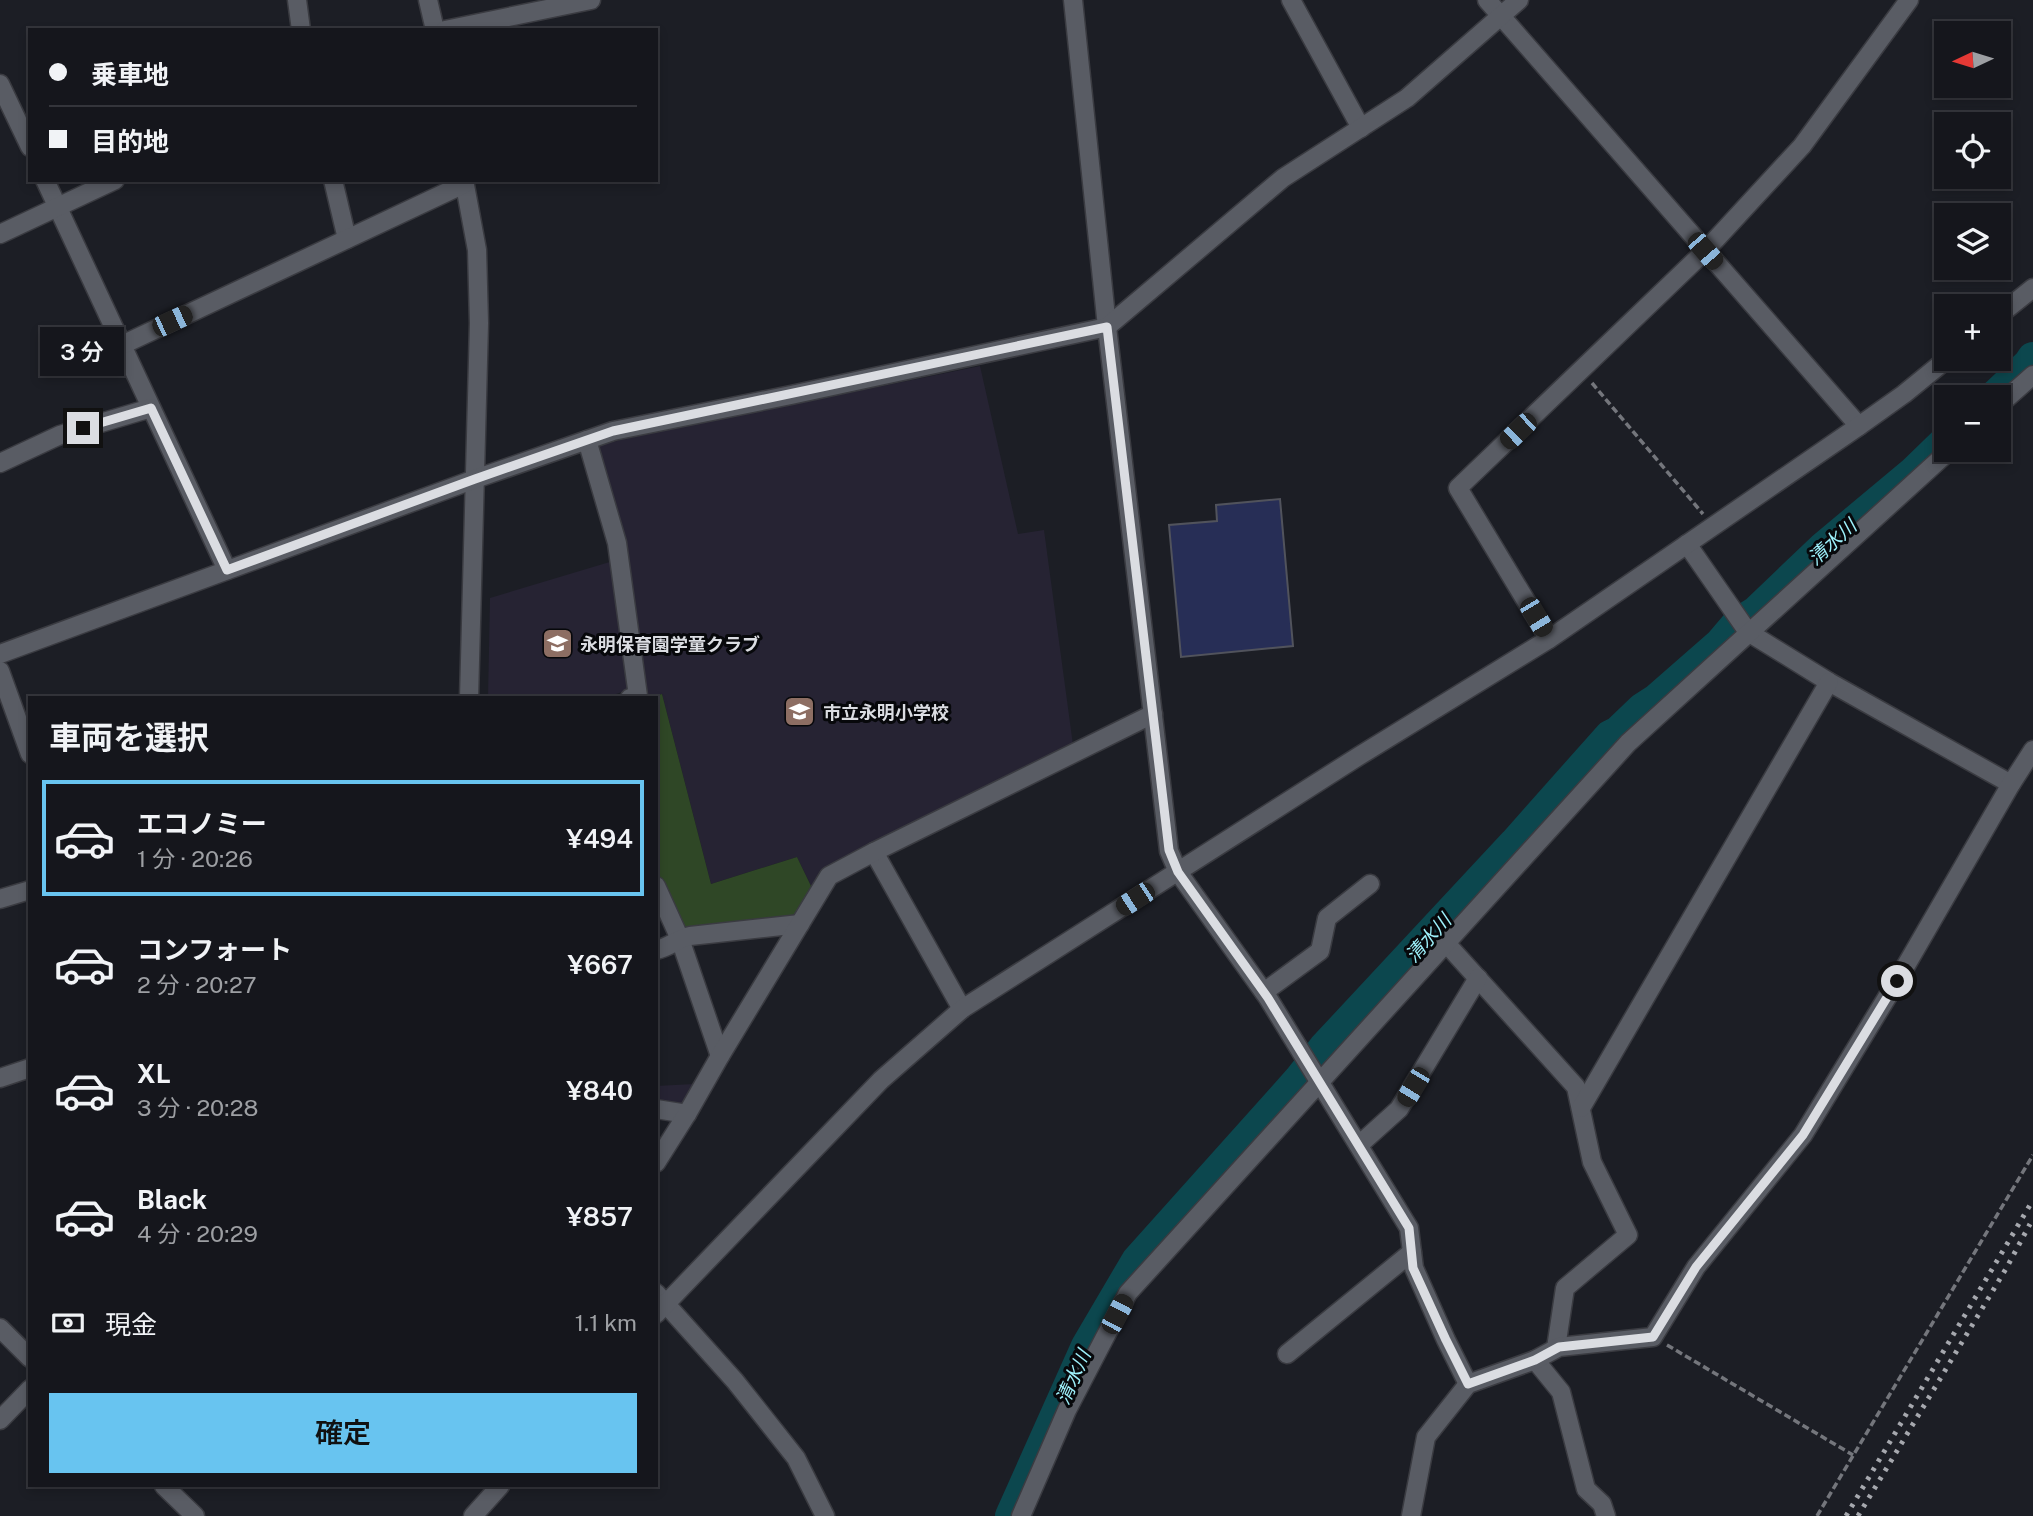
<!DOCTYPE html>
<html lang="ja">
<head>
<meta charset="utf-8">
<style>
	:root { --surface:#15161c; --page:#1e1f25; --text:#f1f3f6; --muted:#9d9fa3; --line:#34353b; --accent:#68c4f0 }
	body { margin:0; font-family:"Public Sans","Noto Sans JP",sans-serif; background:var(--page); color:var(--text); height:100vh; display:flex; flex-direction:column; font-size:26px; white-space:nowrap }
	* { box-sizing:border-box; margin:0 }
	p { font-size:23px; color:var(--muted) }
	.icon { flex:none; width:38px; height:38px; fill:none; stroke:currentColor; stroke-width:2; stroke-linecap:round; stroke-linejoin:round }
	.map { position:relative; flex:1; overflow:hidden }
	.details { position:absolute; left:28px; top:696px; width:630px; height:791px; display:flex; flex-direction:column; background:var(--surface); border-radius:0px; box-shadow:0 4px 10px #0003,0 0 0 2px var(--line) }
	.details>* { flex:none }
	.hud { position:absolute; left:28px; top:28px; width:630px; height:154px; border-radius:0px; box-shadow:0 4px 10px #0003,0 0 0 2px var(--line); display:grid; align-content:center; height:154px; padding:0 21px; background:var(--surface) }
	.needle { width:46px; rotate:266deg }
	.buttons { position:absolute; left:1934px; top:21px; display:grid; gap:14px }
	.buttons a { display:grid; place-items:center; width:77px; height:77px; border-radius:0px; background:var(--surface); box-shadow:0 4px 10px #0003,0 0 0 2px var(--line); font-size:35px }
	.end { position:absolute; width:32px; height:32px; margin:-16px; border:9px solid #dbdde2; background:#111; box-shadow:0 0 0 4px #111 }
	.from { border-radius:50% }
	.bubble { position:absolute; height:49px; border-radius:0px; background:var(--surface); box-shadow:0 4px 10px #0003,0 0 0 2px var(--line); font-size:23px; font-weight:600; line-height:49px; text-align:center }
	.car { position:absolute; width:21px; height:42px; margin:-21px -10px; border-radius:9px; box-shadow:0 0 5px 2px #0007; background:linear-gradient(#222 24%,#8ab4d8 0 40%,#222 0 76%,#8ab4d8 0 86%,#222 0) }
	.hud b { display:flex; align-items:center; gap:24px; height:66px; font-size:26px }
	.hud b+b { border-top:2px solid var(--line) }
	.hud i { width:18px; height:18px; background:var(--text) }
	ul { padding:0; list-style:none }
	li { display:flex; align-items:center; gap:21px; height:116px; margin:0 14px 10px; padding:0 7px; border:4px solid transparent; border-radius:0px }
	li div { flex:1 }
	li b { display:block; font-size:26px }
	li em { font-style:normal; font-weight:600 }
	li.selected { border-color:var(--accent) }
	li>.icon { width:63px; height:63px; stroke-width:1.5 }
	h2 { padding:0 21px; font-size:32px; line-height:84px }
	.pay { display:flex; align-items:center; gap:18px; height:77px; padding:0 21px; font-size:26px }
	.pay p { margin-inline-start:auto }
	.cta { display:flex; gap:14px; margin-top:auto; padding:14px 21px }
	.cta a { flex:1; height:80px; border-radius:0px; background:var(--accent); color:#111; font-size:28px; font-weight:600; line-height:80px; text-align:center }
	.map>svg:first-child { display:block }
</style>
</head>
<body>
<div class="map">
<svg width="2033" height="1516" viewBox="0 0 2033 1516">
	<rect width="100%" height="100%" fill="#1c1e25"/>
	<!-- education -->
	<g fill="#262333">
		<polygon points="980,366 1018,534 1044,530 1073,745 831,864 818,875 811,886 797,857 711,884 662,694 646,698 595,447 624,439"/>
		<polygon points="613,561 631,689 604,698 488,698 490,598"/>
		<polygon points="694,1084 684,1105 656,1105 656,1086"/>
	</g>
	<!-- green -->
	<polygon fill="#2f4726" points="662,694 711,884 797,857 811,886 795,915 784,919 688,931 682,928 656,872 656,698 649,698"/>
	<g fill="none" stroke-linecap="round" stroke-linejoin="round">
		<!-- river -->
		<g stroke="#0c474e" stroke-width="32">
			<polyline points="1994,397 2029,364 2033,358"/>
			<polyline points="1011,1516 1087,1346 1137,1261 1299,1080 1324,1048 1515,843 1610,736 1618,732 1642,709 1656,700 1720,644 1737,624 1756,612 1823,548 1914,472 1946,441"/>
		</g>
	</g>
	<!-- building -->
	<polygon fill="#272e56" stroke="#51535c" stroke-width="2" points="1280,499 1293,646 1181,657 1169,525 1217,521 1216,505"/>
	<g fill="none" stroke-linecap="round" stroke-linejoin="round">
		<defs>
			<g id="minor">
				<polyline points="297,0 301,30"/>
				<polyline points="428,0 435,30"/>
				<polyline points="1073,0 1107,327 1169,851 1178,872 1268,998 1409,1228 1414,1268 1446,1340 1468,1384"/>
				<polyline points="1291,0 1361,128"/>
				<polyline points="1487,0 1859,426"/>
				<polyline points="445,30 591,0"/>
				<polyline points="0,84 30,147"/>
				<polyline points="45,180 227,570"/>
				<polyline points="333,180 347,239"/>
				<polyline points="464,180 477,250 479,323 469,698"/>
				<polyline points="0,234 115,180"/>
				<polyline points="1998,316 2033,288"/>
				<polyline points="122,345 464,184"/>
				<polyline points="1998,406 2033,375"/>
				<polyline points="587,440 617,543 638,696 630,698"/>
				<polyline points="0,463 60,435 151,408"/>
				<polyline points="1687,544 1748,632 1829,682 2011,784"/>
				<polyline points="1549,639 1458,488 1705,251 1802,146 1909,0"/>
				<polyline points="0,654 475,479 613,431 791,395 1107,327 1283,178 1407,98 1519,0"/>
				<polyline points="0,671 30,754"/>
				<polyline points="874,852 962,1009"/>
				<polyline points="656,886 680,939 720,1056"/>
				<polyline points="0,899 30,890"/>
				<polyline points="1445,942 1576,1087 1592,1162 1628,1235 1565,1288 1556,1348"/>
				<path d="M656,950C670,947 677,939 690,936L800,924"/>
				<polyline points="1264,992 1320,951 1327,918 1370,884"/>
				<polyline points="0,1078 30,1068"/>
				<polyline points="1581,1108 1829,682"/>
				<polyline points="656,1109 687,1114"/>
				<polyline points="1359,1145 1399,1109 1478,978"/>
				<polyline points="656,1163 687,1114 720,1056 829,876 874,852 1153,714"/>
				<polyline points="656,1293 735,1381 796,1458 825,1516"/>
				<polyline points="656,1314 881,1080 962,1009 1359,756 1549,639 1859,426 1904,394 1947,359"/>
				<polyline points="0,1328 30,1358"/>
				<polyline points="1287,1354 1412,1252"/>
				<polyline points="1535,1360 1561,1392 1586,1489 1602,1504 1606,1516"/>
				<polyline points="0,1420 30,1389"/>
				<polyline points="164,1486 195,1516"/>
				<polyline points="473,1516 500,1486"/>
				<polyline points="1021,1516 1067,1410 1128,1293 1628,743 1950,450"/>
				<polyline points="1411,1516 1426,1437 1468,1384 1535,1360 1559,1347 1653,1337 1696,1267 1803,1135 1897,981 2011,784 2033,750"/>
			</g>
		</defs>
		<!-- minor casing -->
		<use href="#minor" stroke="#3a3b41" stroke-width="21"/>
		<!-- path -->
		<g stroke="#74767c" stroke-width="3.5" stroke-dasharray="7 3.5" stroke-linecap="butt">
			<polyline points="1592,383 1703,514"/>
			<polyline points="1667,1345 1853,1455"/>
			<polyline points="1817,1516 2033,1155"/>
		</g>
		<!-- minor -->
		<use href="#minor" stroke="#595c64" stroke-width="18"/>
		<!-- rail -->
		<g stroke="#a6a8ae" stroke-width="5" stroke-dasharray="3.5 7" stroke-linecap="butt">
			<polyline points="1846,1516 2033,1200"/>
			<polyline points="1858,1516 2007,1267 2030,1224"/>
		</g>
	</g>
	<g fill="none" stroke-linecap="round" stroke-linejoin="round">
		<!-- route -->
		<polyline stroke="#dbdde2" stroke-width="9" points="83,428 151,408 227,570 475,479 613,431 1107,327 1169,850 1178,872 1268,998 1409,1228 1413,1268 1446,1340 1468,1384 1535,1360 1559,1347 1653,1337 1696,1267 1803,1135 1897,981"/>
	</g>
	<!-- icons -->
	<defs>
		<symbol id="school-square" viewBox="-11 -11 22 22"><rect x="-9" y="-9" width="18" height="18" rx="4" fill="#8d6e63" stroke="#07080b"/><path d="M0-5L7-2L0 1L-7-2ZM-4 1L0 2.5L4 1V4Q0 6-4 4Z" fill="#fff"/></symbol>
	</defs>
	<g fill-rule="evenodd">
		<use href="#school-square" x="540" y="626" width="35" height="35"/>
		<use href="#school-square" x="782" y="694" width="35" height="35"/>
	</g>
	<g text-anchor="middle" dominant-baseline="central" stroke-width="6" stroke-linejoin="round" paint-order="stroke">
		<!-- poi labels -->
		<g font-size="18" font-weight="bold" fill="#dbdde2" stroke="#07080b" text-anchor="start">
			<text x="580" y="644">永明保育園学童クラブ</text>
			<text x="823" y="712">市立永明小学校</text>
		</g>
		<!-- water labels -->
		<g font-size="19" font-style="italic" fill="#9ef1fb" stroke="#07080b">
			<text transform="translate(1832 542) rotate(-42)">清水川</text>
			<text transform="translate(1428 938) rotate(-48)">清水川</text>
			<text transform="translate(1073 1377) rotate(-66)">清水川</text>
		</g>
	</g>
</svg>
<div class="buttons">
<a><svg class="needle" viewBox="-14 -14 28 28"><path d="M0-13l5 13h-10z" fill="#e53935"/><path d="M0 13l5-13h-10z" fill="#9d9fa3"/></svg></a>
<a><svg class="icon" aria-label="locate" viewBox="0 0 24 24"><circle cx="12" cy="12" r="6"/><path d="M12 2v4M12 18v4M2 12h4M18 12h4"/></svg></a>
<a><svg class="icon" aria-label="layers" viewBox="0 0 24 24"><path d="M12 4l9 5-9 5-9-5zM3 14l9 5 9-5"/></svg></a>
<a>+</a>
<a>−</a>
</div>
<i class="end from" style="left:1897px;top:981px"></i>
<i class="end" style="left:83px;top:428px"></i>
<div class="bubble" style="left:40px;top:327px;width:84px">3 分</div>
<i class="car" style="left:1705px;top:251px;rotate:139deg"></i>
<i class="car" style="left:172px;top:321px;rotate:65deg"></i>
<i class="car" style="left:1518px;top:431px;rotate:226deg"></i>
<i class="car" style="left:1536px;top:617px;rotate:149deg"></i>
<i class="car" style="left:1135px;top:899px;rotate:237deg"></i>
<i class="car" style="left:1413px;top:1087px;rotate:211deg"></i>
<i class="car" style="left:1117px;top:1314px;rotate:28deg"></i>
<div class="hud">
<b><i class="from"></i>乗車地</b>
<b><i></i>目的地</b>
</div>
<section class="details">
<h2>車両を選択</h2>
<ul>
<li class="selected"><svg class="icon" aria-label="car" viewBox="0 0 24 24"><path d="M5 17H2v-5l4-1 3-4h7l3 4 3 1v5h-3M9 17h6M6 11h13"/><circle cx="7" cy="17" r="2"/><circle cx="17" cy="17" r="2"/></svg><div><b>エコノミー</b><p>1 分 · 20:26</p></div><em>¥494</em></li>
<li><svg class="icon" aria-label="car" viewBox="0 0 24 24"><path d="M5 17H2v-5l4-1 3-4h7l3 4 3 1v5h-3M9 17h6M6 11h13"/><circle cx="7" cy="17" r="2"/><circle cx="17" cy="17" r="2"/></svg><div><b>コンフォート</b><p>2 分 · 20:27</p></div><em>¥667</em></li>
<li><svg class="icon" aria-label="car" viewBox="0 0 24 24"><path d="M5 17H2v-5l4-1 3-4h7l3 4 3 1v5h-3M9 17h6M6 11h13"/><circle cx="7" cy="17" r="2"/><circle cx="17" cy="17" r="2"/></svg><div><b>XL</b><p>3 分 · 20:28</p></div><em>¥840</em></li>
<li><svg class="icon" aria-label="car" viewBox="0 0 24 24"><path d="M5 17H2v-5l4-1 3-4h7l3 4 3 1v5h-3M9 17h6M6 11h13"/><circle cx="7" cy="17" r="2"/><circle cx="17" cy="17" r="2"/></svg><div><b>Black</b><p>4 分 · 20:29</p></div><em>¥857</em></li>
</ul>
<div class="pay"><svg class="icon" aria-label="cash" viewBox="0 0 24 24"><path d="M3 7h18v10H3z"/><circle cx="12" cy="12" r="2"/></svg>現金<p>1.1 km</p></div>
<div class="cta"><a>確定</a></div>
</section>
</div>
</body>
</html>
